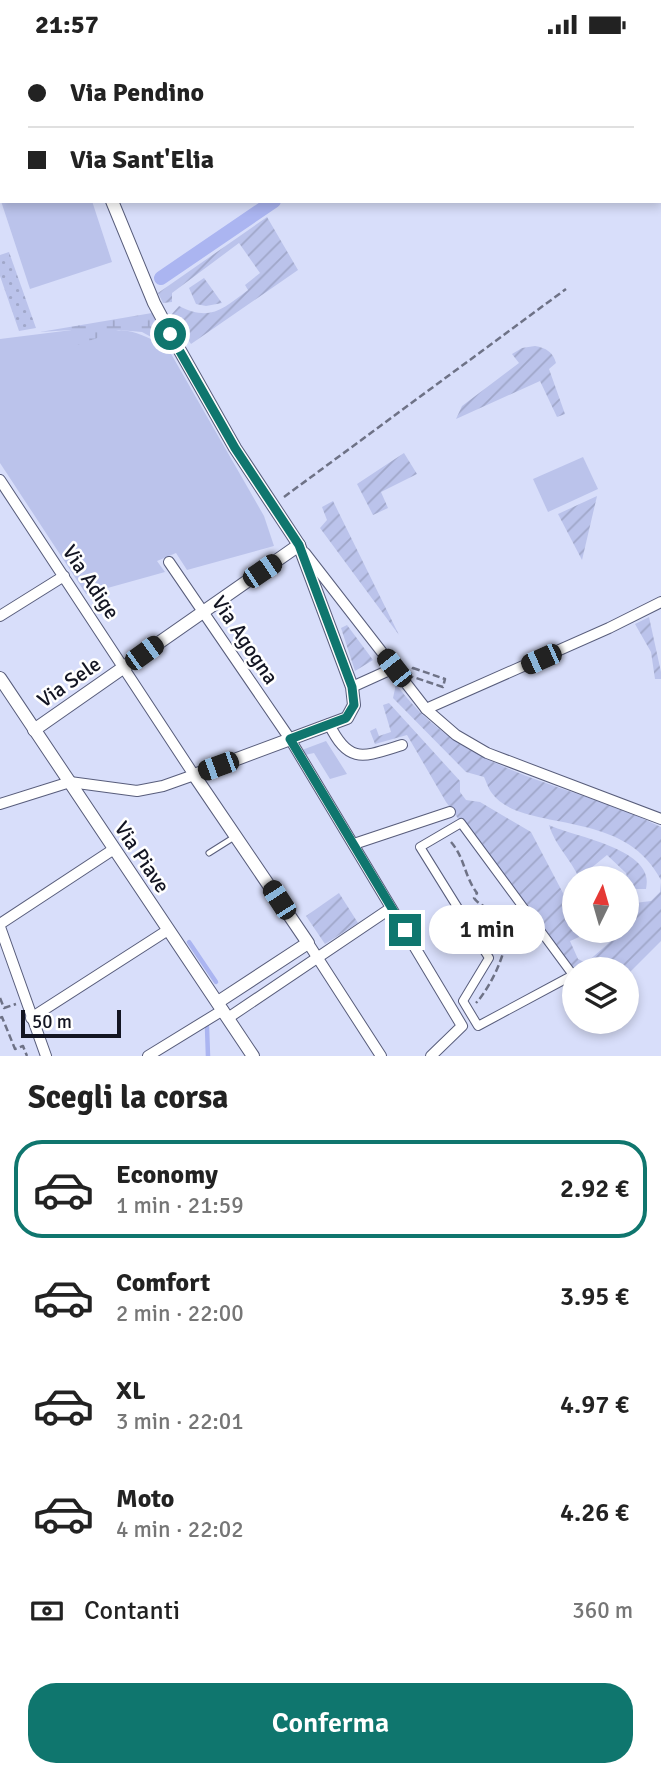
<!DOCTYPE html>
<html lang="it">
<head>
<meta charset="utf-8">
<style>
	:root { --surface:#fff; --page:#f2f2f2; --text:#222; --muted:#767676; --line:#e0e0e0; --accent:#0f766e }
	body { margin:0; font-family:Signika,sans-serif; background:var(--page); color:var(--text); height:100vh; display:flex; flex-direction:column; font-size:26px; white-space:nowrap }
	* { box-sizing:border-box; margin:0 }
	p { font-size:23px; color:var(--muted) }
	.icon { flex:none; width:38px; height:38px; fill:none; stroke:currentColor; stroke-width:2; stroke-linecap:round; stroke-linejoin:round }
	.map { position:relative; height:1007px; overflow:hidden }
	.sheet { display:flex; flex-direction:column; background:var(--surface); flex:1 }
	.sheet>* { flex:none }
	.banner { position:absolute; left:0px; top:0px; width:662px; height:154px; box-shadow:0 4px 10px #0003; display:grid; align-content:center; height:154px; padding:0 28px; background:var(--surface) }
	.needle { width:46px; rotate:5deg }
	.buttons { position:absolute; left:562px; top:817px; display:grid; gap:14px }
	.buttons a { display:grid; place-items:center; width:77px; height:77px; border-radius:50%; background:var(--surface); box-shadow:0 4px 10px #0003; font-size:35px }
	.scale { position:absolute; left:21px; bottom:18px; width:100px; box-sizing:border-box; padding-left:7px; border:4px solid #131522; border-top:0; font-size:19px; line-height:24px; white-space:nowrap; color:#131522; -webkit-text-stroke:5px #fff; paint-order:stroke }
	.end { position:absolute; width:32px; height:32px; margin:-16px; border:9px solid #0f766e; background:#fff; box-shadow:0 0 0 4px #fff }
	.from { border-radius:50% }
	.bubble { position:absolute; height:49px; border-radius:24px; background:var(--surface); box-shadow:0 4px 10px #0003; font-size:23px; font-weight:600; line-height:49px; text-align:center }
	.car { position:absolute; width:21px; height:42px; margin:-21px -10px; border-radius:9px; box-shadow:0 0 5px 2px #0007; background:linear-gradient(#222 24%,#8ab4d8 0 40%,#222 0 76%,#8ab4d8 0 86%,#222 0) }
	.banner b { display:flex; align-items:center; gap:24px; height:66px; font-size:26px }
	.banner b+b { border-top:2px solid var(--line) }
	.banner i { width:18px; height:18px; background:var(--text) }
	ul { padding:0; list-style:none }
	li { display:flex; align-items:center; gap:21px; height:98px; margin:0 14px 10px; padding:0 14px; border:4px solid transparent; border-radius:28px }
	li div { flex:1 }
	li b { display:block; font-size:26px }
	li em { font-style:normal; font-weight:600 }
	li.active { border-color:var(--accent) }
	li>.icon { width:63px; height:63px; stroke-width:1.5 }
	h2 { padding:0 28px; font-size:32px; line-height:84px }
	.pay { display:flex; align-items:center; gap:18px; height:77px; padding:0 28px; font-size:26px }
	.pay p { margin-inline-start:auto }
	.primary-button { display:flex; gap:14px; margin-top:auto; padding:14px 28px }
	.primary-button a { flex:1; height:80px; border-radius:28px; background:var(--accent); color:#fff; font-size:28px; font-weight:600; line-height:80px; text-align:center }
	.status { display:flex; justify-content:space-between; align-items:center; height:49px; padding:0 35px; background:var(--surface); direction:ltr }
	.status svg { height:19px; fill:currentColor }
	.map>svg:first-child { display:block }
</style>
</head>
<body>
<div class="status"><b>21:57</b><svg viewBox="0 0 49 12"><path d="M0 12V9h3v3zM5 12V6h3v6zM10 12V3h3v9zM15 12V0h3v12zM26 1h20v11H26zM47 4h2v5h-2z"/></svg></div>
<div class="map">
<svg width="661" height="1007" viewBox="0 0 661 1007">
	<defs>
		<pattern id="wetland-marsh" width="20" height="14" patternUnits="userSpaceOnUse" patternTransform="scale(1.75)"><rect width="20" height="14" fill="#bbc3eb"/><path d="M1 5h8M5 5V1M11 12h8M15 12V8" fill="none" stroke="#a0a7c9"/></pattern>
		<pattern id="park-dots" width="8" height="8" patternUnits="userSpaceOnUse" patternTransform="scale(1.75)"><rect width="8" height="8" fill="#bbc3eb"/><path d="M2 2h.1M6 6h.1" fill="none" stroke="#a0a7c9" stroke-width="1.8" stroke-linecap="round"/></pattern>
		<pattern id="garden-furrows" width="10" height="10" patternUnits="userSpaceOnUse" patternTransform="scale(1.75)"><rect width="10" height="10" fill="#bbc3eb"/><path d="M-1 1l2-2M0 10L10 0M9 11l2-2" fill="none" stroke="#a0a7c9"/></pattern>
	</defs>
	<rect width="100%" height="100%" fill="#d8defa"/>
	<!-- grass -->
	<g fill="#bbc3eb">
		<polygon points="2,60 2,152 92,152 112,213 30,240 0,149"/>
		<path d="M72,281L92,291C125,271 137,286 166,296L264,467L274,497L187,521L176,504L157,512L165,523L86,545L0,414V290Z"/>
		<polygon points="583,408 598,440 548,463 533,430"/>
		<polygon points="326,692 347,725 330,730 314,704 305,706 302,701"/>
	</g>
	<!-- wetland -->
	<polygon fill="url(#wetland-marsh)" points="152,264 166,296 142,283 119,281 78,296 71,290 71,281 40,283"/>
	<!-- park -->
	<polygon fill="url(#park-dots)" points="9,203 36,279 19,282 0,227 0,206"/>
	<!-- garden -->
	<g fill="url(#garden-furrows)">
		<path d="M267,168L298,221L191,295L171,266L179,257C210,273 223,260 248,241L245,236L260,224L239,194L172,244V253L163,254L158,244Z"/>
		<polygon points="204,229 222,254 206,257 196,255 189,239"/>
		<path d="M535,297C546,299 553,303 556,314L549,320L565,365L557,368L540,332L456,370L462,357L519,314L512,305L522,299Z"/>
		<polygon points="404,404 417,425 381,443 388,459 373,466 357,435"/>
		<polygon points="597,447 582,511 558,465"/>
		<polygon points="333,452 399,586 320,479 327,471 322,458"/>
		<polygon points="649,568 661,623 661,630 655,630 651,603 635,575"/>
		<polygon points="347,576 373,611 355,622 341,579"/>
		<path d="M396,635C464,728 566,731 661,778V831C623,756 520,786 491,743C488,739 486,732 484,728L466,723L393,649Z"/>
		<polygon points="389,654 460,732 460,743 466,751 480,753 531,783 564,846 574,847 574,882 586,882 586,885 570,892 578,910 586,914 618,886 616,882 626,882 627,855 651,852 660,843 661,833 661,892 627,926 626,920 574,920 574,928 446,753 407,686 375,695 370,682 376,679 379,687 391,683 383,656"/>
		<path d="M549,776C574,788 657,800 646,840H630L626,824L607,806L579,829C571,810 555,797 549,776Z"/>
		<polygon points="339,844 358,874 325,895 306,867"/>
	</g>
	<g fill="none" stroke-linecap="round" stroke-linejoin="round">
		<!-- stream -->
		<g stroke="#abb5f1" stroke-width="4.5">
			<polyline points="189,893 216,933"/>
			<polyline points="207,978 208,1007"/>
		</g>
		<!-- canal -->
		<g stroke="#abb5f1" stroke-width="14">
			<polyline points="464,2 465,0"/>
			<polyline points="161,229 274,152"/>
		</g>
		<defs>
			<polyline id="service" points="209,804 236,787"/>
			<polygon id="pedestrian" points="461,774 573,926 478,977 463,952 489,909 420,798"/>
			<g id="minor">
				<polyline points="50,0 51,2"/>
				<polyline points="254,0 255,2"/>
				<polyline points="0,44 2,43"/>
				<polyline points="0,431 194,726 163,737 137,742 70,733 0,755"/>
				<polyline points="305,504 426,660 456,686 487,704 661,770"/>
				<polyline points="169,513 290,690 462,977 431,1007"/>
				<polyline points="0,567 64,527"/>
				<polyline points="352,638 394,619"/>
				<polyline points="426,660 609,579 661,553"/>
				<path d="M329,675C349,716 363,708 402,696"/>
				<polyline points="354,795 450,763"/>
				<polyline points="0,875 114,800"/>
				<polyline points="0,878 46,1007"/>
				<polyline points="308,894 381,1007"/>
				<polyline points="31,969 168,881"/>
				<polyline points="228,969 391,859"/>
				<polyline points="148,1007 223,961"/>
			</g>
			<g id="tertiary">
				<polyline points="232,2 234,0"/>
				<polyline points="112,152 154,254 170,284 235,399 299,496 352,638 354,656 347,669 194,726 308,894 218,953"/>
				<polyline points="0,629 253,1007"/>
				<polyline points="34,681 299,496"/>
			</g>
		</defs>
		<!-- service casing -->
		<use href="#service" stroke="#585d7b" stroke-width="7"/>
		<!-- pedestrian casing -->
		<use href="#pedestrian" stroke="#585d7b" stroke-width="10"/>
		<!-- minor casing -->
		<use href="#minor" stroke="#585d7b" stroke-width="12"/>
		<!-- tertiary casing -->
		<use href="#tertiary" stroke="#585d7b" stroke-width="14"/>
		<!-- path -->
		<g stroke="#6e7286" stroke-width="2.5" stroke-dasharray="7 3.5" stroke-linecap="butt">
			<polyline points="284,448 566,240"/>
			<polygon points="413,619 445,630 443,638 410,627"/>
			<path d="M451,793C465,809 464,827 477,844L474,849C481,859 493,859 501,868C517,888 491,938 476,954"/>
			<polyline points="0,949 4,959 16,955"/>
			<polyline points="0,969 2,968 15,1000 23,997 27,1007"/>
		</g>
		<!-- service -->
		<use href="#service" stroke="#fff" stroke-width="5"/>
		<!-- pedestrian -->
		<use href="#pedestrian" stroke="#fff" stroke-width="8"/>
		<!-- minor -->
		<use href="#minor" stroke="#fff" stroke-width="10"/>
		<!-- tertiary -->
		<use href="#tertiary" stroke="#fff" stroke-width="12"/>
	</g>
	<g fill="none" stroke-linecap="round" stroke-linejoin="round">
		<!-- route -->
		<polyline stroke="#0f766e" stroke-width="9" points="170,285 235,399 299,496 352,638 354,656 346,669 290,690 405,881"/>
	</g>
	<g text-anchor="middle" dominant-baseline="central" stroke-width="5" stroke-linejoin="round" paint-order="stroke">
		<!-- street labels -->
		<g font-size="21" fill="#131522" stroke="#fff">
			<text transform="translate(91 533) rotate(56)">Via Adige</text>
			<text transform="translate(245 591) rotate(56)">Via Agogna</text>
			<text transform="translate(69 633) rotate(-35)">Via Sele</text>
			<text transform="translate(142 808) rotate(56)">Via Piave</text>
		</g>
	</g>
</svg>
<div class="buttons">
<a><svg class="needle" viewBox="-14 -14 28 28"><path d="M0-13l5 13h-10z" fill="#e53935"/><path d="M0 13l5-13h-10z" fill="#767676"/></svg></a>
<a><svg class="icon" aria-label="layers" viewBox="0 0 24 24"><path d="M12 4l9 5-9 5-9-5zM3 14l9 5 9-5"/></svg></a>
</div>
<div class="scale">50 m</div>
<i class="end from" style="left:170px;top:285px"></i>
<i class="end" style="left:405px;top:881px"></i>
<div class="bubble" style="left:429px;top:856px;width:116px">1 min</div>
<i class="car" style="left:262px;top:522px;rotate:56deg"></i>
<i class="car" style="left:144px;top:604px;rotate:54deg"></i>
<i class="car" style="left:541px;top:610px;rotate:246deg"></i>
<i class="car" style="left:394px;top:619px;rotate:322deg"></i>
<i class="car" style="left:218px;top:717px;rotate:250deg"></i>
<i class="car" style="left:279px;top:851px;rotate:327deg"></i>
<div class="banner">
<b><i class="from"></i>Via Pendino</b>
<b><i></i>Via Sant'Elia</b>
</div>
</div>
<section class="sheet">
<h2>Scegli la corsa</h2>
<ul>
<li class="active"><svg class="icon" aria-label="car" viewBox="0 0 24 24"><path d="M5 17H2v-5l4-1 3-4h7l3 4 3 1v5h-3M9 17h6M6 11h13"/><circle cx="7" cy="17" r="2"/><circle cx="17" cy="17" r="2"/></svg><div><b>Economy</b><p>1 min · 21:59</p></div><em>2.92 €</em></li>
<li><svg class="icon" aria-label="car" viewBox="0 0 24 24"><path d="M5 17H2v-5l4-1 3-4h7l3 4 3 1v5h-3M9 17h6M6 11h13"/><circle cx="7" cy="17" r="2"/><circle cx="17" cy="17" r="2"/></svg><div><b>Comfort</b><p>2 min · 22:00</p></div><em>3.95 €</em></li>
<li><svg class="icon" aria-label="car" viewBox="0 0 24 24"><path d="M5 17H2v-5l4-1 3-4h7l3 4 3 1v5h-3M9 17h6M6 11h13"/><circle cx="7" cy="17" r="2"/><circle cx="17" cy="17" r="2"/></svg><div><b>XL</b><p>3 min · 22:01</p></div><em>4.97 €</em></li>
<li><svg class="icon" aria-label="car" viewBox="0 0 24 24"><path d="M5 17H2v-5l4-1 3-4h7l3 4 3 1v5h-3M9 17h6M6 11h13"/><circle cx="7" cy="17" r="2"/><circle cx="17" cy="17" r="2"/></svg><div><b>Moto</b><p>4 min · 22:02</p></div><em>4.26 €</em></li>
</ul>
<div class="pay"><svg class="icon" aria-label="cash" viewBox="0 0 24 24"><path d="M3 7h18v10H3z"/><circle cx="12" cy="12" r="2"/></svg>Contanti<p>360 m</p></div>
<div class="primary-button"><a>Conferma</a></div>
</section>
</body>
</html>
